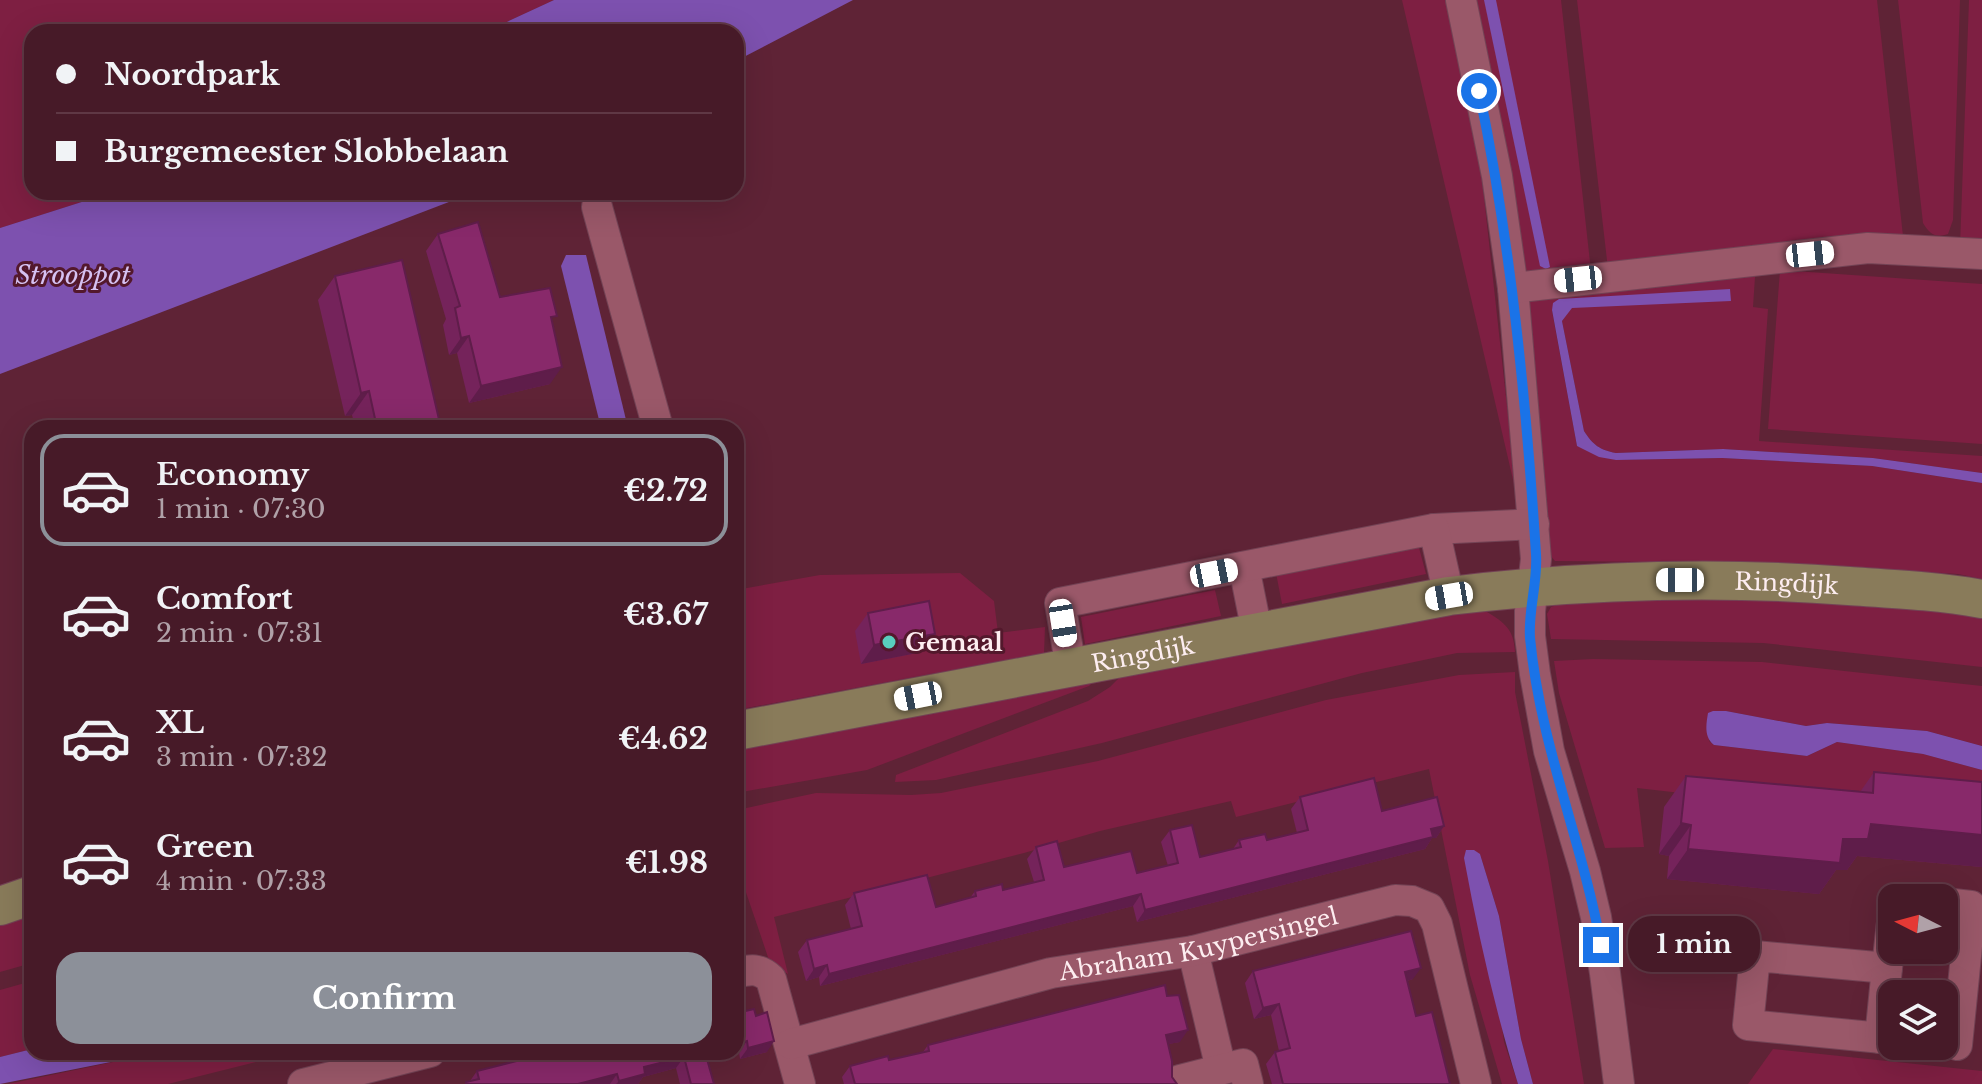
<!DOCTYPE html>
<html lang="en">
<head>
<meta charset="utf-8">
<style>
	:root { --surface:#471a28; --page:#4e2330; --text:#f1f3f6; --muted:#b0a1a8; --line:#5f3845; --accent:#8c9099 }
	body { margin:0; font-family:"Libre Baskerville",serif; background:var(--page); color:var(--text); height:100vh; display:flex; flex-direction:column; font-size:30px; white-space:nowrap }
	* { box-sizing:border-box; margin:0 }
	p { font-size:26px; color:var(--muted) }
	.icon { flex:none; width:44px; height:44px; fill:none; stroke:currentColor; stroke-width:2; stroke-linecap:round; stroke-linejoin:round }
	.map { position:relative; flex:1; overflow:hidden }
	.side { position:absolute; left:24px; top:420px; width:720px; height:640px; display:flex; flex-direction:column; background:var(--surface); border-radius:24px; box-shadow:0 8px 32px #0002,0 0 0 2px var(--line) }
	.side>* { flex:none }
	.top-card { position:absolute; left:24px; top:24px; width:720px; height:176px; border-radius:24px; box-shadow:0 8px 32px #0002,0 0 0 2px var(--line); display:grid; align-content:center; height:176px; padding:0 32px; background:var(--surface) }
	.needle { width:52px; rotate:276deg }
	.controls { position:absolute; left:1878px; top:884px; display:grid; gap:16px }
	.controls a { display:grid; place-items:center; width:80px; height:80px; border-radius:16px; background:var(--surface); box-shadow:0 8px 32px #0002,0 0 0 2px var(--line); font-size:40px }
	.end { position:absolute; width:36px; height:36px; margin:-18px; border:10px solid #1a73e8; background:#fff; box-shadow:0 0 0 4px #fff }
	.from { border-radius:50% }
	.bubble { position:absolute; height:56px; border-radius:24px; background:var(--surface); box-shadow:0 8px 32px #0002,0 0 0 2px var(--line); font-size:26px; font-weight:800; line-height:56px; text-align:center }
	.car { position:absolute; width:24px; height:48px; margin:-24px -12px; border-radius:10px; box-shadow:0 0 6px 2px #0007; background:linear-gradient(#fff 24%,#345 0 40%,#fff 0 76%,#345 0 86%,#fff 0) }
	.top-card b { display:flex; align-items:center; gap:28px; height:76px; font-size:30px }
	.top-card b+b { border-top:2px solid var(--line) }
	.top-card i { width:20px; height:20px; background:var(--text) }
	ul { padding:14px 0 0; list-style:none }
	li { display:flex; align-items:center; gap:24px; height:112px; margin:0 16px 12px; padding:0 16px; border:4px solid transparent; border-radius:24px }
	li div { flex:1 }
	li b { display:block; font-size:30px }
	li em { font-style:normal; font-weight:800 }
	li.current { border-color:var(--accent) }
	li>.icon { width:72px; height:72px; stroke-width:1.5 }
	.cta { display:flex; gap:16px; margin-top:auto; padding:16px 32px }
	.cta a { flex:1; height:92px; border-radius:24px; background:var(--accent); color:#fff; font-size:32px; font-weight:800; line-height:92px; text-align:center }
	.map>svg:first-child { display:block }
</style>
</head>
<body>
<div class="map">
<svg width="1982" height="1084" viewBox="0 0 1982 1084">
	<rect width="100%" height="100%" fill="#5f2336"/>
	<!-- green -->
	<g fill="#7e1f42">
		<polygon points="0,0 554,0 485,32 32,32 32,192 113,192 0,228"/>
		<polygon points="1402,0 1449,0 1482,179 1517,497"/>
		<polygon points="1468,0 1561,0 1591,271 1540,277 1527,271 1515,244"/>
		<polygon points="1577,0 1877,0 1903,236 1608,269"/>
		<path d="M1898,0H1960L1953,220L1948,234C1934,238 1930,234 1923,223Z"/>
		<polygon points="1969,0 1982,0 1982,247 1960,246"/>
		<path d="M1746,267L1755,277L1753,307L1768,309L1759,441L1982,456V473L1873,458L1723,449L1616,453C1600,450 1593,445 1584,431L1562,321L1571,308L1554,303L1552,311L1577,446L1616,460L1722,458L1872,466L1982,483V579L1958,574L1788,563L1555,561L1548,553L1521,300Z"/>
		<polygon points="1780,270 1982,284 1982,444 1768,429"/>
		<polygon points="1418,544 1426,574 1282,604 1276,573"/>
		<polygon points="960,573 994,601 998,633 1045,627 1044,653 736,710 736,590 820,575"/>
		<polygon points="1215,590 1221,616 1085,644 1081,617"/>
		<polygon points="1578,597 1787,598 1982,614 1982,667 1763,643 1551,639 1547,614 1551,607"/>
		<path d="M1482,609C1502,621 1514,627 1515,652L1457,653L1362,673L1102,743L936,780L895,782L896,775L1088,701L1110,687L1129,668Z"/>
		<polygon points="1593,659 1762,662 1982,686 1982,746 1927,731 1827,723 1806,726 1726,711 1709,741 1714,745 1807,756 1837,742 1923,754 1982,770 1982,805 1851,790 1847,812 1637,788 1644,847 1605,848 1559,693 1554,661"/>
		<polygon points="1515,672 1515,692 1548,861 1584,1084 1533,1084 1521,1039 1499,916 1480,854 1504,1042 1518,1084 1502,1084 1470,975 1429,769 1236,817 1231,801 1100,831 1024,853 774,917 788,974 770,963 736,863 737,810 816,793 911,795 941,793 1098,761 1326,700 1459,675"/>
		<polygon points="1095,680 1089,686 867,770 736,793 736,744"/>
		<polygon points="32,914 32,963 0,972 0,924"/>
		<polygon points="32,981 32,1049 0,1057 0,990"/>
		<polygon points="1773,1049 1982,1071 1982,1084 1748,1084"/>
		<polygon points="161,1052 296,1052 168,1084 8,1084"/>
	</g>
	<!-- water -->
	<g fill="#7d51af">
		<polygon points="554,0 853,0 736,61 736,32 485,32"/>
		<polygon points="1484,0 1496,0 1550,267 1546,269 1540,266"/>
		<polygon points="113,192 475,192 0,374 0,228"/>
		<polygon points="566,255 586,255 628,428 601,428 561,266"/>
		<path d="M1730,289L1731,301L1572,308L1562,321L1584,431C1593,445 1600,450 1616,453L1723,449L1873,458L1982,473V483L1872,466L1722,458L1616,460L1599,457L1577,446L1552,310L1553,303L1559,299Z"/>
		<path d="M1713,711H1726L1806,726L1827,723L1927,731L1982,746V770L1923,754L1837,742L1807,756L1714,745C1704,737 1706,725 1708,713Z"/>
		<path d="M1466,850H1474L1480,854L1499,916L1521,1039L1533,1084H1518C1495,1010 1478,934 1464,858Z"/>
		<polygon points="32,1049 32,1052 161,1052 0,1084 0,1057"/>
	</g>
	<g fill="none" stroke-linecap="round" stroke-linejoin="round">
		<defs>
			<g id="minor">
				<polyline points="1461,0 1497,176 1513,288 1536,559 1530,611 1530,636 1535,674 1549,751 1585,871 1596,917 1605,973 1619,1084"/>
				<polyline points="597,207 658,428"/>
				<polyline points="1513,288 1868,248 1982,254"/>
				<polyline points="1434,529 1534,524"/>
				<polyline points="1244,567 1257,632"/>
				<polyline points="1071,668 1060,603 1434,529 1449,596"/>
				<polyline points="1944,903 1971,906 1957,1045"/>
				<polyline points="1892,922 1887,968 1755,956 1748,1025 1892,1039"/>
				<polyline points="1193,951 1221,1069"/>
				<path d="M736,973C751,969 759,968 771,979L800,1084"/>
				<polyline points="1880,1038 1887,968"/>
				<path id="s1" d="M791,1044L1051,973L1193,951L1395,900L1412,901L1429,908L1437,924L1476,1084"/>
				<polyline points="303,1084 430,1052"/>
				<polyline points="1181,1084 1180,1080 1243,1064 1248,1084"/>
			</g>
			<g id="major">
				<path id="s2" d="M736,731L1449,596C1582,580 1715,576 1849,586C1894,589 1938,591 1982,599"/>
				<polyline points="0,906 32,895"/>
			</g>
		</defs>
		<!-- minor casing -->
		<use href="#minor" stroke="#734355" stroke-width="32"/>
		<!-- major casing -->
		<use href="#major" stroke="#734355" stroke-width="40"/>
		<!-- minor -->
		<use href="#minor" stroke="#9a5869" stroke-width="30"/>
		<!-- major -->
		<use href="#major" stroke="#897b5a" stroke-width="38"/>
	</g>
	<!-- wall -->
	<g fill="#75235b">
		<polygon points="438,234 500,297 552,323 550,384 469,403 457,353 449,355 443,325 446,319 426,251"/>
		<polygon points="335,276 441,428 355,428 352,415 345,416 318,300"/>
		<polygon points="868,613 935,634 922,652 861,664 855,631"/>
		<polygon points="1874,772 1982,782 1982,867 1857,856 1847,870 1836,870 1819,894 1667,879 1669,856 1659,854 1664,807 1686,776 1860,792"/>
		<polygon points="1300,797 1382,811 1444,826 1436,838 1432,838 1425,849 1137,922 1133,906 820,986 819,977 806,981 798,952 807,940 851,929 845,905 854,893 936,907 970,898 975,891 1003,890 1034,882 1027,859 1036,847 1064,867 1137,873 1168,866 1161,842 1170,830 1200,857 1233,849 1239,840 1267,840 1297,833 1291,809"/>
		<polygon points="1253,971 1413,979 1407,981 1416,1016 1450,1084 1272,1084 1266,1064 1275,1052 1279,1051 1271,1015 1254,1019 1245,983"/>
		<polygon points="741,1012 767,1052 740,1059 739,1052 708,1060 714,1084 680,1084 676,1068 643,1077 638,1084 465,1084 470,1081 477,1071"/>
		<polygon points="1180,1042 1168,1044 1172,1077 1177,1084 844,1084 842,1077 850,1066 889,1060 923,1052 928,1045"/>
	</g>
	<!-- shaded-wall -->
	<g fill="#5f1d4a">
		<polygon points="469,336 457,353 449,355 461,338"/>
		<polygon points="562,367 550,384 469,403 481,386"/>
		<polygon points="369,391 352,415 345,416 361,393"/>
		<polygon points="935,634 922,652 861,664 874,645"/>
		<polygon points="1681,823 1691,825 1669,856 1659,854"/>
		<polygon points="1871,824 1982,835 1982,867 1857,856 1847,870 1836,870 1819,894 1667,879 1688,849 1843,839"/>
		<polygon points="1444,826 1436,838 1432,838 1425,849 1137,922 1145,910"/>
		<polygon points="1141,894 1133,906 820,986 829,974"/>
		<polygon points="827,965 819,977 806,981 814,969"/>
		<polygon points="1421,968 1413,979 1396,984 1405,972"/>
		<polygon points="1279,1004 1271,1015 1254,1019 1263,1008"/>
		<polygon points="1188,1030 1180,1042 1158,1046 1166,1035"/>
		<polygon points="747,1041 739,1052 697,1063 705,1052 736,1052 736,1044"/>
		<polygon points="774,1041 767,1052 740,1059 748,1048"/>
		<polygon points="684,1057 676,1068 643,1077 638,1084 616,1084 619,1081 644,1067"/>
		<polygon points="617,1074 610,1084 578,1084"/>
	</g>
	<!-- building -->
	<g fill="#88296a" stroke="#5f1d4a" stroke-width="2">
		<polygon points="478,222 500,297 550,288 557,316 551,317 562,367 481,386 469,336 461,338 455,308 460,306 438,234"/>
		<polygon points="402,260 441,428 377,428 369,391 361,393 335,276"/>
		<polygon points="929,601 935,634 874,645 868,613"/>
		<polygon points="1874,772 1982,782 1982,835 1871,824 1868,839 1843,839 1840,863 1688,849 1691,825 1681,823 1686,776 1873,793"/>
		<polygon points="1374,778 1382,811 1437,797 1444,826 1431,829 1433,837 1145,910 1141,894 829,974 827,965 814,969 807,940 862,926 854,893 927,875 936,907 976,896 975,891 1002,884 1003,890 1044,880 1036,847 1057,841 1064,867 1131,851 1137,873 1178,863 1170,830 1192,825 1200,857 1241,847 1239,840 1265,834 1267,840 1308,830 1300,797"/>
		<polygon points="1411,931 1421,968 1405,972 1416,1016 1432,1012 1450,1084 1283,1084 1275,1052 1290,1048 1279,1004 1263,1008 1253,971"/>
		<polygon points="1165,985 1167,996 1179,995 1188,1030 1166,1035 1172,1061 1172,1077 1177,1084 855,1084 850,1066 888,1056 889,1060 929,1051 928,1045"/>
		<polygon points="739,1004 741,1012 754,1009 756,1016 767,1012 774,1041 748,1048 747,1041 736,1044 736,1005"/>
		<polygon points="552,1052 705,1052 714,1084 691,1084 684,1057 644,1067 645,1074 619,1081 617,1074 578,1084 466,1084 466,1082 479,1079 477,1071"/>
	</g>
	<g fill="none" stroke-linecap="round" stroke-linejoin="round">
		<!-- route -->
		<path stroke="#1a73e8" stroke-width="10" d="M1479,91C1511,244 1526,399 1536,554C1538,582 1528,610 1530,638C1540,744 1582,841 1601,945"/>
	</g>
	<!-- markers -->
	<circle fill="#59cebe" stroke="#53182c" stroke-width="3" cx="889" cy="642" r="8"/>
	<g text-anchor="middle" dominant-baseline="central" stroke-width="6" stroke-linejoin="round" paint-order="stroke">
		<!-- street labels -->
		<g font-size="24" fill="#fdedf0" stroke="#53182c">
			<text stroke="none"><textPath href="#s2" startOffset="1064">Ringdijk</textPath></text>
			<text stroke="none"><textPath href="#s2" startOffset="414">Ringdijk</textPath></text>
			<text stroke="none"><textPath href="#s1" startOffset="420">Abraham Kuypersingel</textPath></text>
		</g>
		<!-- poi labels -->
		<g font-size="24" font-weight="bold" fill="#fdedf0" stroke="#53182c" text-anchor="start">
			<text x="905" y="642">Gemaal</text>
		</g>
		<!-- water labels -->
		<g font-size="26" font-style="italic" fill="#d5c1f2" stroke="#53182c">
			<text x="73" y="275">Strooppot</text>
		</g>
	</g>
</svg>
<div class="controls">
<a><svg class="needle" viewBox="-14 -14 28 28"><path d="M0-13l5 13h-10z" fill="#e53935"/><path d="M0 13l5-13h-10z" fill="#b0a1a8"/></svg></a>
<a><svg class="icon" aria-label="layers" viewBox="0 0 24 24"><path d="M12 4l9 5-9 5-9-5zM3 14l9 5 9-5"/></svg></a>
</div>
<i class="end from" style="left:1479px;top:91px"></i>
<i class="end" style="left:1601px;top:945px"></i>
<div class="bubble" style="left:1628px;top:916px;width:132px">1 min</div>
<i class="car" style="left:1810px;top:254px;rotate:84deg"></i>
<i class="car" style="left:1578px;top:279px;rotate:264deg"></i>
<i class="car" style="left:1214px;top:573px;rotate:79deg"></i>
<i class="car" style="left:1680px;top:580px;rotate:270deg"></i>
<i class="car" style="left:1449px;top:596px;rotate:260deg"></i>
<i class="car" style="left:1063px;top:623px;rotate:171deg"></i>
<i class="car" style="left:918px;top:696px;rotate:259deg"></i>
<div class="top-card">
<b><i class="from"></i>Noordpark</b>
<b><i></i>Burgemeester Slobbelaan</b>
</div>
<section class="side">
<ul>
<li class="current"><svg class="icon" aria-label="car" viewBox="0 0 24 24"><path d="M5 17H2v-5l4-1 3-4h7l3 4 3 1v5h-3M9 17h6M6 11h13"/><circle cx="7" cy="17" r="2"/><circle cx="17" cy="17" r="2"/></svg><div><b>Economy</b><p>1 min · 07:30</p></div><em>€2.72</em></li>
<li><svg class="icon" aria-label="car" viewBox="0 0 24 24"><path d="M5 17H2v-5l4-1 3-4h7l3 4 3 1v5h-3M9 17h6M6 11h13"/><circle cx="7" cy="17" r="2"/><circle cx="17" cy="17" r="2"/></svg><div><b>Comfort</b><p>2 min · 07:31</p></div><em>€3.67</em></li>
<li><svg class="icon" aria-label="car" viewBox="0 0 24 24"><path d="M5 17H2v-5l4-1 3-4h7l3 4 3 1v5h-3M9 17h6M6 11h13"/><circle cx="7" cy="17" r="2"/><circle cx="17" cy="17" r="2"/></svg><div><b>XL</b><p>3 min · 07:32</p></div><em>€4.62</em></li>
<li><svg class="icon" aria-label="car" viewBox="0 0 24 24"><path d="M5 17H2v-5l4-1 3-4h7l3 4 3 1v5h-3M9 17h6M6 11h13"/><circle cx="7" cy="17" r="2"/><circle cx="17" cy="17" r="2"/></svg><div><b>Green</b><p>4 min · 07:33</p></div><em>€1.98</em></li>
</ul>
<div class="cta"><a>Confirm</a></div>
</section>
</div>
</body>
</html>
